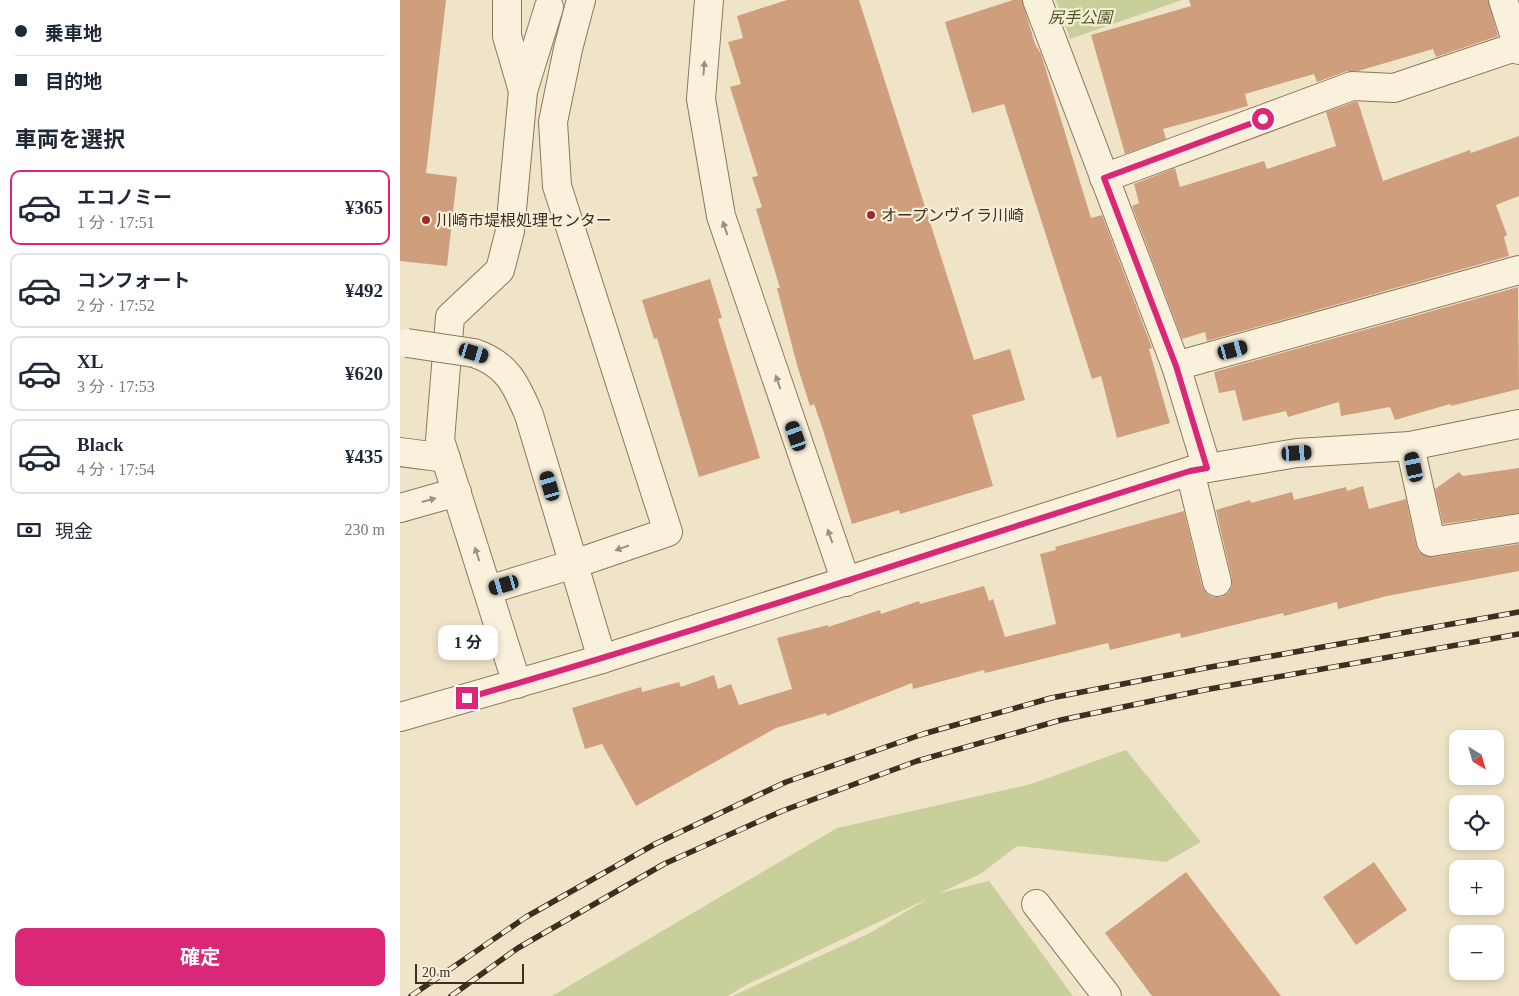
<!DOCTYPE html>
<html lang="ja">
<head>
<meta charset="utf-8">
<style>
	:root { --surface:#fff; --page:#f2f2f3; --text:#1f2937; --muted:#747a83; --line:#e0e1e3; --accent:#db2777 }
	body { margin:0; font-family:"Times New Roman","Noto Sans JP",serif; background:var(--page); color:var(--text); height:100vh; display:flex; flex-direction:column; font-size:19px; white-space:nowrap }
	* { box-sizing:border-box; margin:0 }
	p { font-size:16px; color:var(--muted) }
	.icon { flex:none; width:28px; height:28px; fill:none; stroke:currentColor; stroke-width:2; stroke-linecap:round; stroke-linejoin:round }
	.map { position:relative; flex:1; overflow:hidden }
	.details { display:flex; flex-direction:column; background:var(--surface); width:400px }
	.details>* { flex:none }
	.top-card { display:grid; align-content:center; height:110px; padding:0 15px; background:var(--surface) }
	.needle { width:32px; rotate:143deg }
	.controls { position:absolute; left:1049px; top:730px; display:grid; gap:10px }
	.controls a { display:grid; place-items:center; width:55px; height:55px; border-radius:10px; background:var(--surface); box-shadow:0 2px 8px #0003; font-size:25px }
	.scale { position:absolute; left:15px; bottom:12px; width:109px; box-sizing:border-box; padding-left:5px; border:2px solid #3d2e20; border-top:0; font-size:14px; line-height:18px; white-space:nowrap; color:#3d2e20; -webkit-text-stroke:4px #f7eed8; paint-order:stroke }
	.end { position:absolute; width:22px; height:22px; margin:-11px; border:6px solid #db2777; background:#fff; box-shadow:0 0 0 2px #fff }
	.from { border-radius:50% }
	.bubble { position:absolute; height:35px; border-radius:10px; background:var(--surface); box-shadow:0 2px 8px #0003; font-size:16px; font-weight:700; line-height:35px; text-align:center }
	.car { position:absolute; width:15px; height:30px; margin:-15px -8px; border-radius:6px; box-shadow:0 0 4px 1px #0007; background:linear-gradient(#222 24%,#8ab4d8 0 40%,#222 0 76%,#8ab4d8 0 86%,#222 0) }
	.top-card b { display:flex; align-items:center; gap:18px; height:48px; font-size:19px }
	.top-card b+b { border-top:1px solid var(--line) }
	.top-card i { width:12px; height:12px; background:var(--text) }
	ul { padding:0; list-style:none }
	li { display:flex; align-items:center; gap:15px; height:75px; margin:0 10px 8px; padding:0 5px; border:2px solid var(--line); border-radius:10px }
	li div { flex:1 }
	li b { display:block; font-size:19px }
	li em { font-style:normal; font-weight:700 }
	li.on { border-color:var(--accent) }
	li>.icon { width:45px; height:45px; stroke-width:1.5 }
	h2 { padding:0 15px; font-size:22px; line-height:60px }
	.pay { display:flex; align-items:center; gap:12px; height:55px; padding:0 15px; font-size:19px }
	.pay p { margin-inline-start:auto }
	.button { display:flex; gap:10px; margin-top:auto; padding:10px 15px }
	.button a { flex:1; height:58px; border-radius:10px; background:var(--accent); color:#fff; font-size:20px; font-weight:700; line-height:58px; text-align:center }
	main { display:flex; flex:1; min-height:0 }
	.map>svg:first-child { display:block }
</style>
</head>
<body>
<main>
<section class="details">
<div class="top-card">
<b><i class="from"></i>乗車地</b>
<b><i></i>目的地</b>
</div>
<h2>車両を選択</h2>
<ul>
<li class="on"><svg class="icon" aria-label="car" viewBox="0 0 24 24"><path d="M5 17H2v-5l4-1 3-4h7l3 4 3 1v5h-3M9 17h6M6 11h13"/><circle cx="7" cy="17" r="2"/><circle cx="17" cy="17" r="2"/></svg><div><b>エコノミー</b><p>1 分 · 17:51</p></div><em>¥365</em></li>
<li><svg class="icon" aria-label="car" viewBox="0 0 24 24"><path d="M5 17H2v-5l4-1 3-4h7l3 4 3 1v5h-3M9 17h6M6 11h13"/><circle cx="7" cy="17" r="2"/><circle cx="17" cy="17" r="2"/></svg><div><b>コンフォート</b><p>2 分 · 17:52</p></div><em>¥492</em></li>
<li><svg class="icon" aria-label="car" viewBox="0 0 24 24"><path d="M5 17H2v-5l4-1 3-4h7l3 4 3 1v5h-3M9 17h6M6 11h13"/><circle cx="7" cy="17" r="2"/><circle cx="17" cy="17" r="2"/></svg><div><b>XL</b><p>3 分 · 17:53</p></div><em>¥620</em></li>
<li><svg class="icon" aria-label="car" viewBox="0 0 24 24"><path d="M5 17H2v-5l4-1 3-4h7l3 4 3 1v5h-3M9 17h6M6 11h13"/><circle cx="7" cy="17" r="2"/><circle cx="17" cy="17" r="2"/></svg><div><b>Black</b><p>4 分 · 17:54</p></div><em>¥435</em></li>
</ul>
<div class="pay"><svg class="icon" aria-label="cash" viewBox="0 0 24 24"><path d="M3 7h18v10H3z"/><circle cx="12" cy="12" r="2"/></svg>現金<p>230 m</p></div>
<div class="button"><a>確定</a></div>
</section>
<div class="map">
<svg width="1119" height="996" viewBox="0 0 1119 996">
	<rect width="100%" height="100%" fill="#f0e4c8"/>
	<!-- green -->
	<g fill="#c9cf9b">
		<polygon points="656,0 782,0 670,39"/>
		<polygon points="726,750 801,842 766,862 617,846 582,873 540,893 589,881 673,996 332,996 470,933 529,898 346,985 328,996 152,996 437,828 631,784"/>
	</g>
	<!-- building -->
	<g fill="#cf9f7d">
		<polygon points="0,0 46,0 26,173 57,177 47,266 0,261"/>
		<polygon points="387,0 459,0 574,360 610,349 625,400 572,415 593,486 500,514 499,510 452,524 423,430 414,404 410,406 397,365 377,288 380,288 356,209 362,207 352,177 358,176 330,87 341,84 328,42 343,38 337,16"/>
		<polygon points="613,0 622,0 635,44 641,54 691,218 702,215 752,348 749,349 770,423 717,438 701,376 692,379 604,104 572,113 545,22"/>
		<polygon points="789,0 1088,0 1098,36 1036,57 1033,49 958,71 947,71 917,82 914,74 845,94 848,106 763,129 766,139 725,154 691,35 791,6"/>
		<polygon points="954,102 958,102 983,181 1070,150 1071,153 1119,136 1119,196 1096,205 1107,235 1104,237 1109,256 807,341 805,332 782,339 732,206 739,203 734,184 775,168 780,187 864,161 867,169 936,146 926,112"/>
		<polygon points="310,279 322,318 318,319 360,458 299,477 257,338 254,339 242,300"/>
		<polygon points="1118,287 1119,389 1051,406 1050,404 995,420 990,407 941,416 939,402 888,417 886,411 843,421 835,390 819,393 814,372"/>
		<polygon points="1119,468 1119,513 1043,524 1035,489 1059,472 1063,476"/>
		<polygon points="963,486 969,509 1006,499 1016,545 1019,552 1025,556 1033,557 1119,544 1119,571 987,596 938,609 937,602 884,616 883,613 781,638 780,633 710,650 708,643 585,673 584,670 513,689 512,683 427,716 426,713 376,728 236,806 202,744 185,749 172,708 241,687 242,692 279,682 281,687 314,675 318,689 331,684 339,705 392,689 377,638 428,625 428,627 480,610 481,614 519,601 520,604 584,586 589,601 593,599 605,637 656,624 640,554 656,550 655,547 784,511 802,586 806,593 812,597 821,597 828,593 832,586 832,579 816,510 850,500 851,503 892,492 894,500 946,487 947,491"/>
		<polygon points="974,862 1007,910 956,945 923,897"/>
		<polygon points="786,872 881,996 752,996 705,933"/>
	</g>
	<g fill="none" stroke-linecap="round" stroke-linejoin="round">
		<defs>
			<g id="minor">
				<polyline points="309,0 301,99 321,216 446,582"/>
				<polyline points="637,0 776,366 807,468"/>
				<polyline points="1103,0 1119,50"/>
				<polyline points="107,2 107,36 123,91"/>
				<polyline points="704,178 952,86 994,88 1118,46"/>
				<path d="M74,353C107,364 116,384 129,415L202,659"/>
				<polyline points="776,366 1119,270"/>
				<polyline points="1010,446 1031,542 1119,528"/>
				<polyline points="0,452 46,458"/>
				<polyline points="790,471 817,582"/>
				<polyline points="0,508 57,492"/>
				<polyline points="88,590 174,564 268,532 157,186 153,122 168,49 181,0"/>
				<polyline points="117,684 40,440 50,317 100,270 110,231 123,91 149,7"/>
				<polyline points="0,717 202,659 790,471 897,453 1010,446 1119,424"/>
				<polyline points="636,904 707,996"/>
			</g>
		</defs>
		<!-- minor casing -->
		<use href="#minor" stroke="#8d765c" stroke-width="30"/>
		<!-- minor -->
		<use href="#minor" stroke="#faf1dc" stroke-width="28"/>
		<defs>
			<g id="rail">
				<polyline points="11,996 126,917 255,844 386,782 523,734 651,698 805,668 1119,612"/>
				<polyline points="51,996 118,948 264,864 382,811 517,761 661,720 804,690 1119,634"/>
			</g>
		</defs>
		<!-- rail casing -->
		<use href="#rail" stroke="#3d2e20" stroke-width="5.5"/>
		<!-- rail -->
		<use href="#rail" stroke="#f7eed8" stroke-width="4" stroke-dasharray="11" stroke-linecap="butt"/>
		<defs>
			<polyline id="minor-bridge" points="7,343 74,353"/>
		</defs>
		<!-- minor-bridge casing -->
		<use href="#minor-bridge" stroke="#8d765c" stroke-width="30" stroke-linecap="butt"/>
		<!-- minor-bridge -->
		<use href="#minor-bridge" stroke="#faf1dc" stroke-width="28"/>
	</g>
	<!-- one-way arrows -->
	<defs><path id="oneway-solid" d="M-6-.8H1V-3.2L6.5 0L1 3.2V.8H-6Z" transform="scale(1.25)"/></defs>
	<g fill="#9c907e">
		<use href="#oneway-solid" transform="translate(304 68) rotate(-85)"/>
		<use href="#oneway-solid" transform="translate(325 228) rotate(-109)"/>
		<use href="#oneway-solid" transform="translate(378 382) rotate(-109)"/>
		<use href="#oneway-solid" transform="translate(29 500) rotate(-15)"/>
		<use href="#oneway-solid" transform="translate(430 536) rotate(-109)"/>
		<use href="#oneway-solid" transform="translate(222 548) rotate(161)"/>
		<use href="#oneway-solid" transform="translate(77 554) rotate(-108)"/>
	</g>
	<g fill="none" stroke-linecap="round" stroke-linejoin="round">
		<!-- route -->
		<path stroke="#db2777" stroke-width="6" d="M67,698C310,628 549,546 790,471L807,468L776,366L704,178L863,119"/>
	</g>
	<!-- markers -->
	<g fill="#9e2a2b" stroke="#f7eed8" stroke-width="2">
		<circle cx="471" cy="215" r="5"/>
		<circle cx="26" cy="220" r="5"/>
	</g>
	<g text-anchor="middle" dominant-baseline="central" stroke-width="4.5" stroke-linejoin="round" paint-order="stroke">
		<!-- park labels -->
		<g font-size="16" font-style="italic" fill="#4d5a26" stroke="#f7eed8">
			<text x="680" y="17">尻手公園</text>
		</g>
		<!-- poi labels -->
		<g font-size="16" fill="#3d2e20" stroke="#f7eed8" text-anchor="start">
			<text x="481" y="215">オープンヴイラ川崎</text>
			<text x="36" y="220">川崎市堤根処理センター</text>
		</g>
	</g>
</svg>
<div class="controls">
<a><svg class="needle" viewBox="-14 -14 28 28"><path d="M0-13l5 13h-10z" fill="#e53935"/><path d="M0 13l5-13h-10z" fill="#747a83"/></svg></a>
<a><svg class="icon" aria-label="locate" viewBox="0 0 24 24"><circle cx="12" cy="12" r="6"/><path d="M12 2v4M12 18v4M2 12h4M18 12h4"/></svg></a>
<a>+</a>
<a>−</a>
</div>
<div class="scale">20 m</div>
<i class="end from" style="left:863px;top:119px"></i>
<i class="end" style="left:67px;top:698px"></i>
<div class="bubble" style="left:38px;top:625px;width:60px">1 分</div>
<i class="car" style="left:833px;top:350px;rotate:75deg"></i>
<i class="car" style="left:74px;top:353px;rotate:107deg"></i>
<i class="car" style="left:396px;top:436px;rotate:341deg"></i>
<i class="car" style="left:897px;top:453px;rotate:87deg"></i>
<i class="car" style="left:1014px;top:467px;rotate:348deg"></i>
<i class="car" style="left:150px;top:486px;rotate:344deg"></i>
<i class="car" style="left:104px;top:585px;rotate:254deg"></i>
</div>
</main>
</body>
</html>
